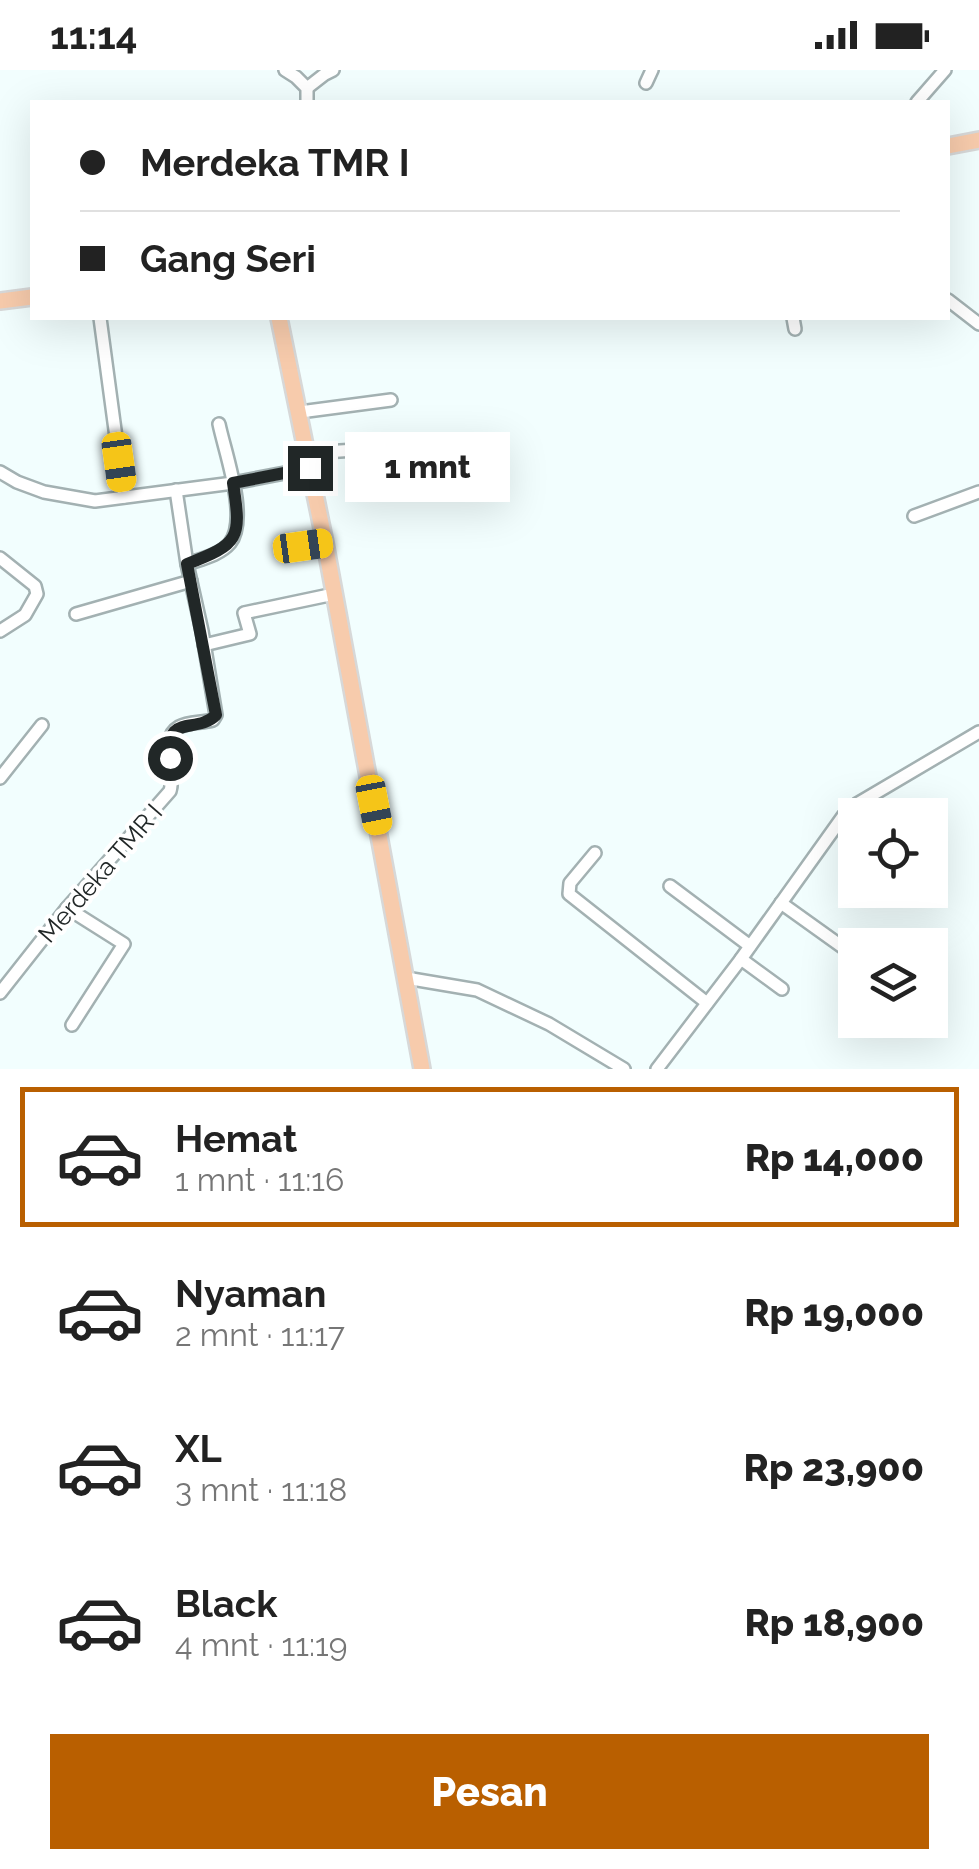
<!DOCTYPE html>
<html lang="id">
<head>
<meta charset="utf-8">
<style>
	:root { --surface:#fff; --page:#f2f2f2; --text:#222; --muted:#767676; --line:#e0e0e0; --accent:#b95f00 }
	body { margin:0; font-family:Raleway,sans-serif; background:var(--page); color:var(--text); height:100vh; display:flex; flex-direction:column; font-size:38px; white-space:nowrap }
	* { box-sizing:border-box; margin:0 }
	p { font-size:32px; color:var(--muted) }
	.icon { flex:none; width:55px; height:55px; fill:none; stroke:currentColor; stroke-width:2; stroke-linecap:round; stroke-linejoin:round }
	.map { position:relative; height:999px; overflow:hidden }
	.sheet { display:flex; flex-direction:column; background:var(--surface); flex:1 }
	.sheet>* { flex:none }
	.hud { position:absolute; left:30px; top:30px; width:920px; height:220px; border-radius:0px; box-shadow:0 10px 40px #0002; display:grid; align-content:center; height:220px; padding:0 50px; background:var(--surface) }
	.fabs { position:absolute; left:838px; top:728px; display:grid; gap:20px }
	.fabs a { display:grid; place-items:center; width:110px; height:110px; border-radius:0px; background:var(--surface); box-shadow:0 10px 40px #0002; font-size:50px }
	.end { position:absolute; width:45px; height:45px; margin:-22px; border:12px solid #212727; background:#fff; box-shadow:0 0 0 5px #fff }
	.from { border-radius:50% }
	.bubble { position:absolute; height:70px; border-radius:0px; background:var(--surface); box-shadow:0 10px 40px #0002; font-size:32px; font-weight:800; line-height:70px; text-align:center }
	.car { position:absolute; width:30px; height:60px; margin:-30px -15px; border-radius:12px; box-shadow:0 0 8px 2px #0007; background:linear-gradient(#f5c518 24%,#345 0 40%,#f5c518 0 76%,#345 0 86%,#f5c518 0) }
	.hud b { display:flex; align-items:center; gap:35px; height:95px; font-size:38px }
	.hud b+b { border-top:2px solid var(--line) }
	.hud i { width:25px; height:25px; background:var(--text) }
	ul { padding:18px 0 0; list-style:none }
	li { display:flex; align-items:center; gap:30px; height:140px; margin:0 20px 15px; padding:0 30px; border:5px solid transparent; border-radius:0px }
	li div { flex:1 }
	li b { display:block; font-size:38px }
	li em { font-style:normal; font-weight:800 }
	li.selected { border-color:var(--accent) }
	li>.icon { width:90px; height:90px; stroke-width:1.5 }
	.button { display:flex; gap:20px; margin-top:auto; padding:20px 50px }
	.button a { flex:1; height:115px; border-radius:0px; background:var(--accent); color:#fff; font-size:40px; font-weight:800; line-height:115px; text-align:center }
	.status { display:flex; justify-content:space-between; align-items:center; height:70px; padding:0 50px; background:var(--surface); direction:ltr }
	.status svg { height:28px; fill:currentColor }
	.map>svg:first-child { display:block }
</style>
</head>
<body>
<div class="status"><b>11:14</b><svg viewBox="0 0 49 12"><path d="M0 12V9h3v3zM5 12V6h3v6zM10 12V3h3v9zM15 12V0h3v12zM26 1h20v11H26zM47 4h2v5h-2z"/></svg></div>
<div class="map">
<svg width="979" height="999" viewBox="0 0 979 999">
	<rect width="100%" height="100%" fill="#f2fefe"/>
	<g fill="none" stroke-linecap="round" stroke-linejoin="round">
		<defs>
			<g id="minor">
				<polyline points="285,0 296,7 307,18 307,32"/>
				<polyline points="646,13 652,0"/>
				<polyline points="307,18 325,4 333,0"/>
				<polyline points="917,32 945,0"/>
				<polyline points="948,230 979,254"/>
				<polyline points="100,248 124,427"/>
				<polyline points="793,248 795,259"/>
				<polyline points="300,342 391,330"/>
				<polyline points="308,383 356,380"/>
				<polyline points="0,402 17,412 44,422 95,431 233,413 311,398"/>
				<polyline points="914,446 979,422"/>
				<polyline points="303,476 325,473"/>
				<polyline points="0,488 35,516 37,524 25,545 0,561"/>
				<path d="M187,494C201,489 220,485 230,473C249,448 225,383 219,354"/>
				<polyline points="76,544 191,511"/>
				<polyline points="204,575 250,564 244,543 334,524"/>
				<polyline points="0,708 42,655"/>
				<polyline points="595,783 570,813 569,824 707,933"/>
				<polyline points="670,816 750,876"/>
				<polyline points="781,833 855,886"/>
				<polyline points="67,838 124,874 72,955"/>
				<polyline points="741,889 782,919"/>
				<polyline points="406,908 477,920 549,954 624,999"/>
				<path d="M0,923L67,838L170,721C176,703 158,669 179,657C188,652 202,653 213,650L216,645L202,561L187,494L176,420"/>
				<polyline points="657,999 741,889 844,745 857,734 979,662"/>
			</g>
			<g id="major">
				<polyline points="948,76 979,70"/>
				<polyline points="0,231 32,227"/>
				<polyline points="279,248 325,473 422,999"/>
			</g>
		</defs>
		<!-- minor casing -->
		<use href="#minor" stroke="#a3b1b2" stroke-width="16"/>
		<!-- major casing -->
		<use href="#major" stroke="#d7d8d8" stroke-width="20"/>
		<!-- minor -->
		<use href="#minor" stroke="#fff" stroke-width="11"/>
		<!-- major -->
		<use href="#major" stroke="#f7cbac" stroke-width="15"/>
	</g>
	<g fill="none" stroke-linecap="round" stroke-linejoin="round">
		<!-- route -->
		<path stroke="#212727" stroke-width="12" d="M170,688C165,642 196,665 216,645L187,494C239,474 242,469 233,413L310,398"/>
	</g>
	<g text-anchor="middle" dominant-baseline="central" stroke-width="8" stroke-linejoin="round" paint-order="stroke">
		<!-- street labels -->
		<g font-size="25" fill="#212727" stroke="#fff">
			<text transform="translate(100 803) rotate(-49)">Merdeka TMR I</text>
		</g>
	</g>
</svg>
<div class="fabs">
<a><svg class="icon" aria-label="locate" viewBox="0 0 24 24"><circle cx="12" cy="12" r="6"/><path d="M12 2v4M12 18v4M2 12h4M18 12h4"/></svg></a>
<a><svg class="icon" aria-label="layers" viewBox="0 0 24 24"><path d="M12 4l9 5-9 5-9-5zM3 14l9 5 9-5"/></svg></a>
</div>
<i class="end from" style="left:170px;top:688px"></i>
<i class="end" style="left:310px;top:398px"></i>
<div class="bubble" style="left:345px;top:362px;width:165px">1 mnt</div>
<i class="car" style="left:119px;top:392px;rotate:172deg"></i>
<i class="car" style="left:303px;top:476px;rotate:82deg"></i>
<i class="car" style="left:374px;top:735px;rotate:169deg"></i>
<div class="hud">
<b><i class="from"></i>Merdeka TMR I</b>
<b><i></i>Gang Seri</b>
</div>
</div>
<section class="sheet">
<ul>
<li class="selected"><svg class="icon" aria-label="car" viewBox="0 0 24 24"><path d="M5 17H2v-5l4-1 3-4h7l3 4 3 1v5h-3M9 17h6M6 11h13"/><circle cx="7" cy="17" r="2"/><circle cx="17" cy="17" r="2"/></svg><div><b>Hemat</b><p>1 mnt · 11:16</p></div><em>Rp 14,000</em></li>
<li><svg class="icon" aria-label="car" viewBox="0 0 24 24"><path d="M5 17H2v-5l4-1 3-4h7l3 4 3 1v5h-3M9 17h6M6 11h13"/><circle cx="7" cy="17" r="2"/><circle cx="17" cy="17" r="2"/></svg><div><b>Nyaman</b><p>2 mnt · 11:17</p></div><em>Rp 19,000</em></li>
<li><svg class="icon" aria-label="car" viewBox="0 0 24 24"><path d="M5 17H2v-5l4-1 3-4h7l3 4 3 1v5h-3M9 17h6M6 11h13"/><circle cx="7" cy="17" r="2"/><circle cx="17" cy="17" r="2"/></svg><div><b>XL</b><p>3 mnt · 11:18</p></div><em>Rp 23,900</em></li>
<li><svg class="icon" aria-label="car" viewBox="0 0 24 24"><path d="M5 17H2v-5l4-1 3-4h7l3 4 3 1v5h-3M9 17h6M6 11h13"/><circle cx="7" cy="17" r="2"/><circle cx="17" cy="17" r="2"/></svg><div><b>Black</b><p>4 mnt · 11:19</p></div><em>Rp 18,900</em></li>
</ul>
<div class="button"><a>Pesan</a></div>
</section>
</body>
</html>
